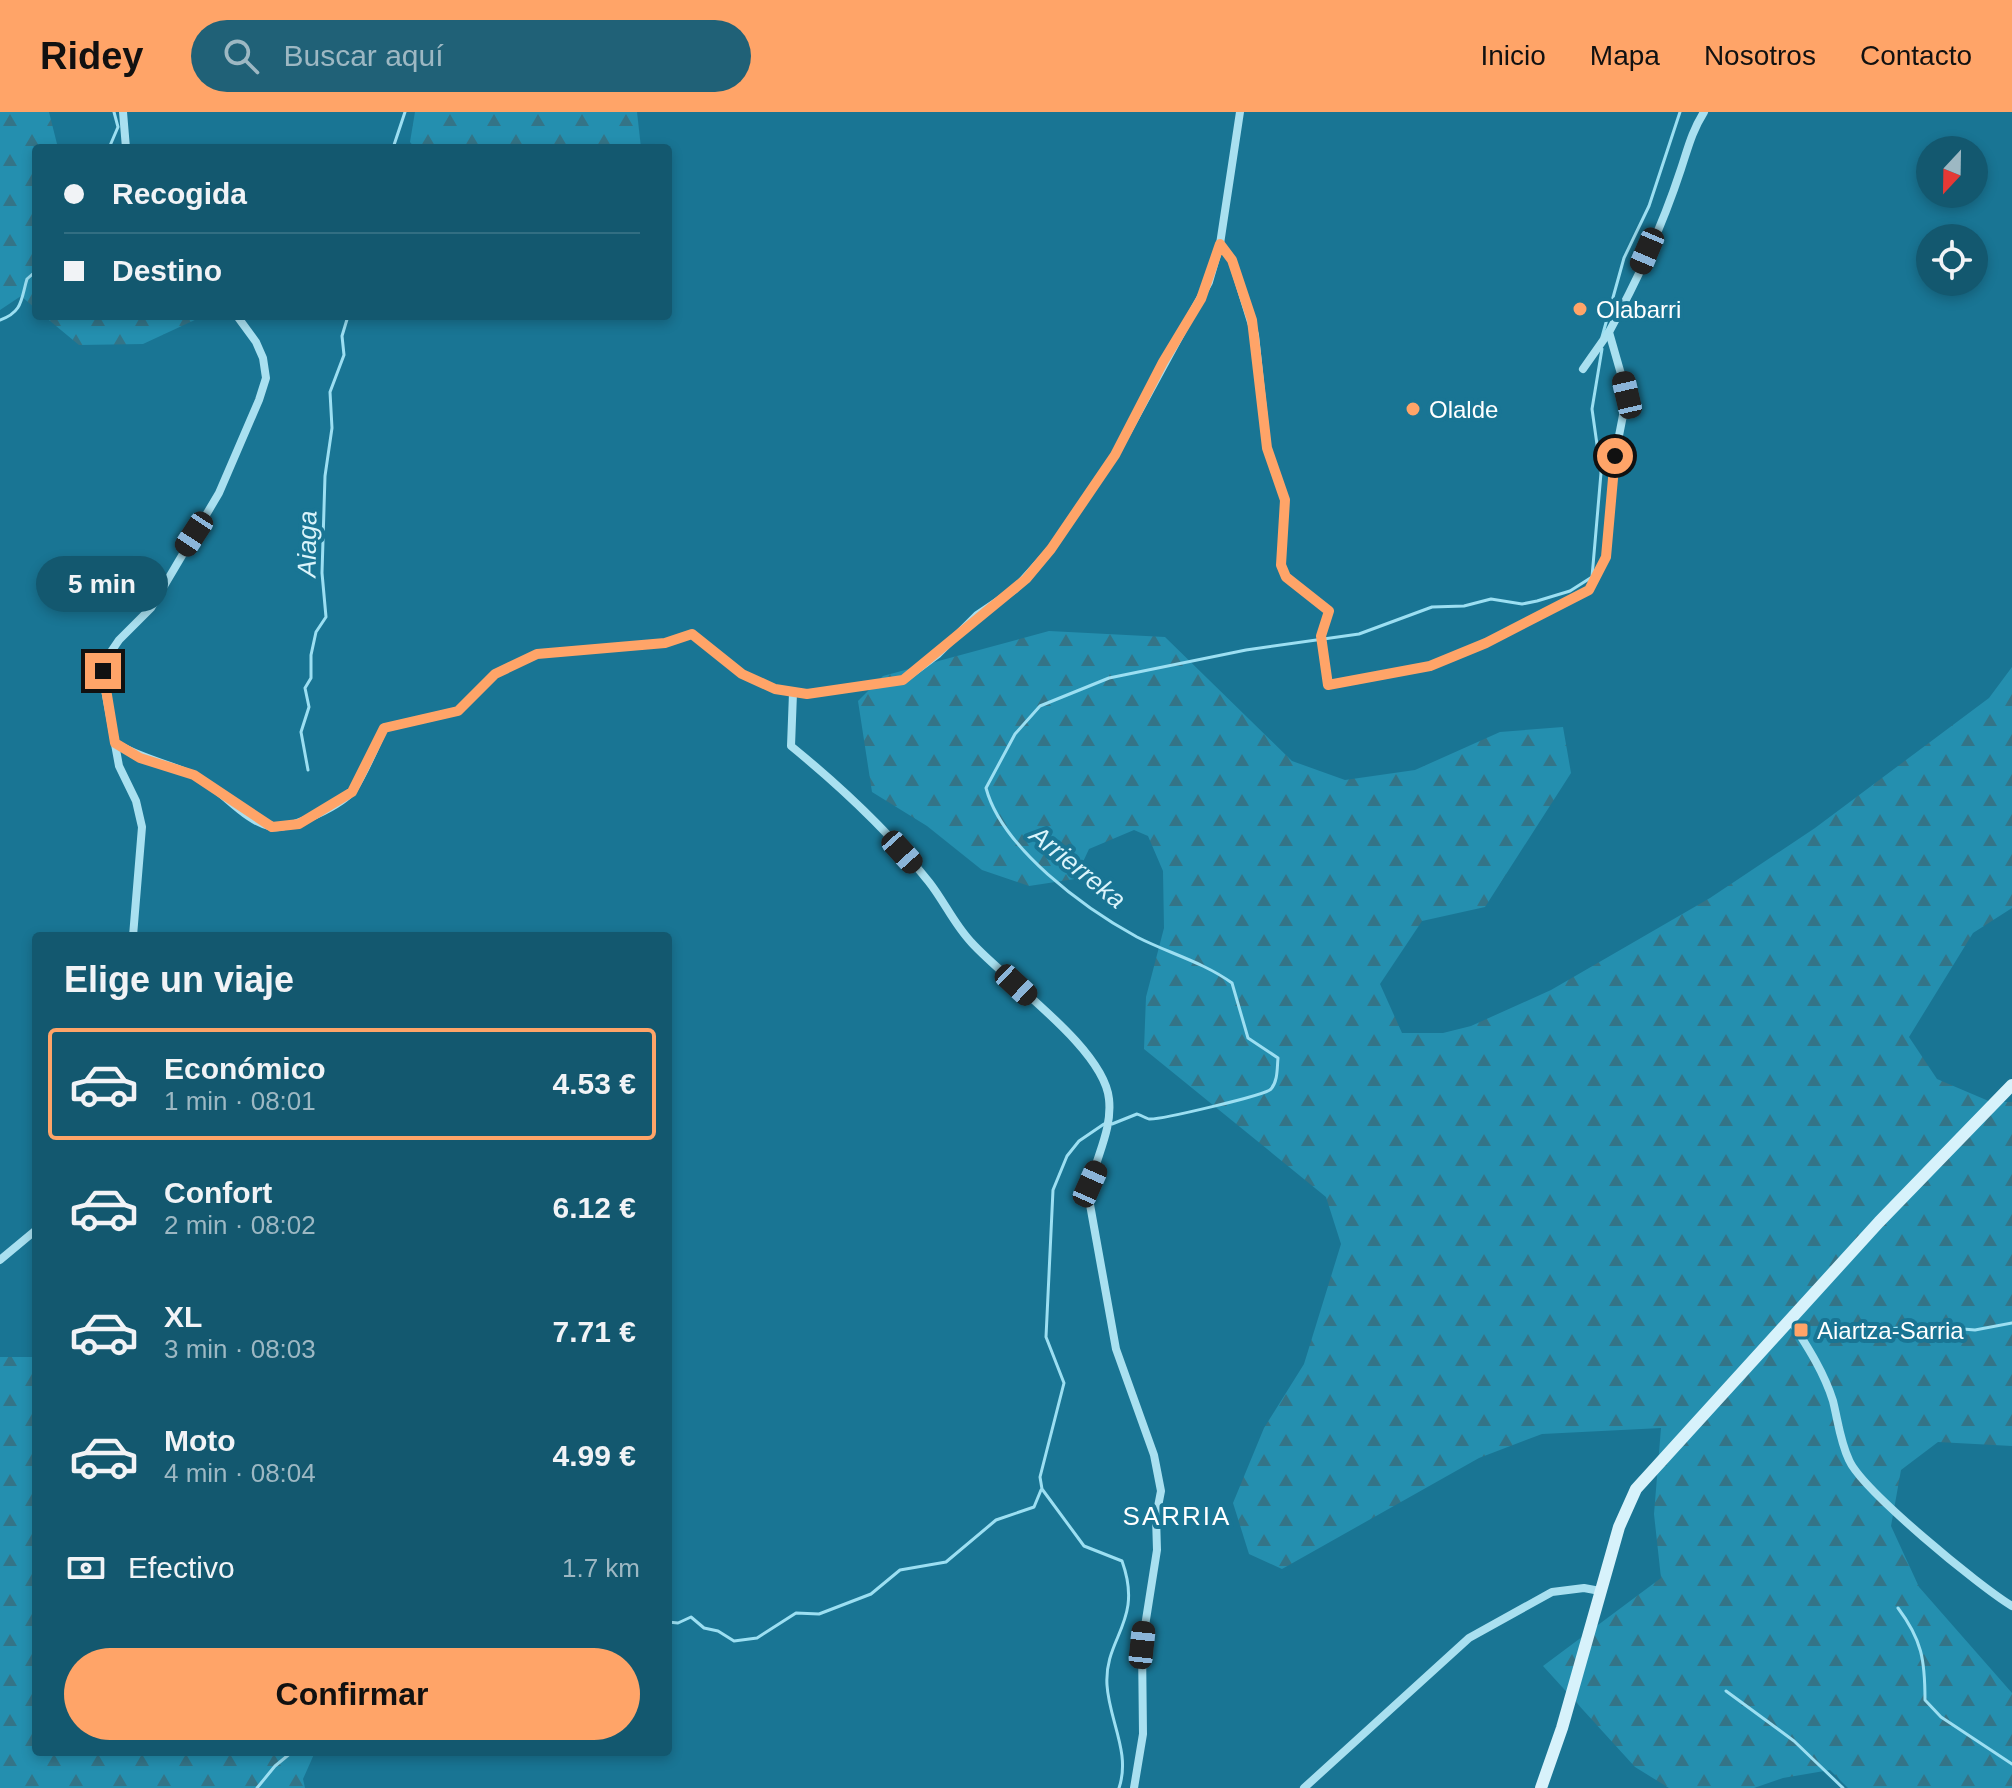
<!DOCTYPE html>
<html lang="es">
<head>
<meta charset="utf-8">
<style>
	:root { --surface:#13586f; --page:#206177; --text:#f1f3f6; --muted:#9db8c3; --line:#326e82; --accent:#ffa468 }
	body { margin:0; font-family:Arial,sans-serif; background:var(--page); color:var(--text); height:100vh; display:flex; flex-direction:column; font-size:30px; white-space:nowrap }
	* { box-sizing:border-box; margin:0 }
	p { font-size:26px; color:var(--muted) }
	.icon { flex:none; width:44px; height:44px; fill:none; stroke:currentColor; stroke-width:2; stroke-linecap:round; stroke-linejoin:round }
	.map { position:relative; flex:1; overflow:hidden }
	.side { position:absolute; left:32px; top:820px; width:640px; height:824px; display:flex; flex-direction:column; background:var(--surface); border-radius:8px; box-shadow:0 4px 12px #0003 }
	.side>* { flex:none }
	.top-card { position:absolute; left:32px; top:32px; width:640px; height:176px; border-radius:8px; box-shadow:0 4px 12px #0003; display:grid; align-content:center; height:176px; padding:0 32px; background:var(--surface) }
	.needle { width:52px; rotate:202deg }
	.buttons { position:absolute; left:1916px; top:24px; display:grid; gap:16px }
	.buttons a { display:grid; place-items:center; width:72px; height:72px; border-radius:50%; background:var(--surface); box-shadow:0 4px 12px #0003; font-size:40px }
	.end { position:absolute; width:36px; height:36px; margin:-18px; border:10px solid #ffa468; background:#111; box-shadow:0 0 0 4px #111 }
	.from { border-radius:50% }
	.bubble { position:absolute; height:56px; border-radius:28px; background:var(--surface); box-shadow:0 4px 12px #0003; font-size:26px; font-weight:700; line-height:56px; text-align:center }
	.car { position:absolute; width:24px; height:48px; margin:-24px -12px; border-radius:10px; box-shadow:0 0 6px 2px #0007; background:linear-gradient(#222 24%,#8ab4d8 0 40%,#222 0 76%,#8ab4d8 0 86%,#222 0) }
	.top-card b { display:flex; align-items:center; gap:28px; height:76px; font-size:30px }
	.top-card b+b { border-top:2px solid var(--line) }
	.top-card i { width:20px; height:20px; background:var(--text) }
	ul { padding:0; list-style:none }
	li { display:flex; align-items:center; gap:24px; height:112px; margin:0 16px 12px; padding:0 16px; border:4px solid transparent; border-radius:8px }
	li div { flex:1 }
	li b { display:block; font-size:30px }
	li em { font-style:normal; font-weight:700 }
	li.selected { border-color:var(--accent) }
	li>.icon { width:72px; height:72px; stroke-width:1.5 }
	h2 { padding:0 32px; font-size:36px; line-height:96px }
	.pay { display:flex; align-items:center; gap:20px; height:88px; padding:0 32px; font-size:30px }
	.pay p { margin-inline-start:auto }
	.primary-button { display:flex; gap:16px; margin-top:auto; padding:16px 32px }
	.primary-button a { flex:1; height:92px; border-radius:48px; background:var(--accent); color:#111; font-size:32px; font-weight:700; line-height:92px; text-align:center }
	header { display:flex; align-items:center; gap:48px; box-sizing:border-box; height:112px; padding:0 40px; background:var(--accent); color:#111 }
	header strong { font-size:38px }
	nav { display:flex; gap:44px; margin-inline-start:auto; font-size:28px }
	.search { width:560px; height:72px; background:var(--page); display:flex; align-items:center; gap:20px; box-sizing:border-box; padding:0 28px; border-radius:44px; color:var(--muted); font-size:30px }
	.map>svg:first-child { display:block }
</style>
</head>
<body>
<header>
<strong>Ridey</strong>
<div class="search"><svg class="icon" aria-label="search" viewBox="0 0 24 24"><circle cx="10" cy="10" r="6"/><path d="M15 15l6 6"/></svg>Buscar aquí</div>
<nav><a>Inicio</a><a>Mapa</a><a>Nosotros</a><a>Contacto</a></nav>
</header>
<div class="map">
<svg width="2012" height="1676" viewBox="0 0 2012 1676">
	<defs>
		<pattern id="forest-firs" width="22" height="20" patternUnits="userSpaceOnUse" patternTransform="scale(2)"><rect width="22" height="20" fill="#248faf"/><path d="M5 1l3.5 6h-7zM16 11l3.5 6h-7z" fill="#347487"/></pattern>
	</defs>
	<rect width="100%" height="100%" fill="#197594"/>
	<!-- forest -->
	<g fill="url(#forest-firs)">
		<polygon points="0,0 49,0 58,36 36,36 36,197 21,184 0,198"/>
		<polygon points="415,0 637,0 641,36 415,36 410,30"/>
		<polygon points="44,204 214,204 199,206 143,232 79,233"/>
		<polygon points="1049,519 1165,525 1292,649 1345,668 1415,658 1500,620 1563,615 1571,661 1485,795 1422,809 1380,872 1402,921 1443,921 1471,914 1551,878 1710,786 1815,716 1989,586 2012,555 2012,796 1973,821 1909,925 1937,967 1991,990 2012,990 2012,1334 1938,1330 1901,1358 1891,1414 1919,1475 2012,1581 2012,1676 1848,1676 1830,1658 1783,1666 1754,1676 1669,1676 1635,1655 1543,1554 1661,1466 1654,1402 1661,1316 1542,1322 1479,1346 1282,1457 1249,1442 1233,1391 1264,1316 1304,1252 1341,1132 1326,1085 1144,937 1146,885 1164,816 1163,759 1148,724 1134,718 1089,737 1075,767 1029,774 982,758 927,714 872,680 858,589 883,564"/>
		<polygon points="36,1245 36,1640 315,1640 303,1667 305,1676 0,1676 0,1245"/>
	</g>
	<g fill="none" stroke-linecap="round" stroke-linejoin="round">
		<!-- stream -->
		<g stroke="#9cdff2" stroke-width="3">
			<polyline points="109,36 118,15 114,0"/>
			<polyline points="393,36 405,0"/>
			<path d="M0,208C23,200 21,187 27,167L36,159"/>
			<polyline points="1602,225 1624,146 1649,94 1680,0"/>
			<polyline points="308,658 301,620 309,595 305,576 311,566 311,543 316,520 326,505 322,461 325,364 332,316 330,280 344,243 342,224 348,204"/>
			<path d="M1104,1012L1079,1029L1067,1044L1053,1078L1046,1225L1064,1271L1040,1365L1042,1377L1084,1434L1122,1449C1144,1510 1104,1525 1107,1573C1109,1608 1131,1641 1119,1676"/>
			<path d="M1112,1012L1137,1002C1138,1002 1148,1007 1149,1007C1160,1008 1266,983 1271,977C1278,969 1277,956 1278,946L1248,926L1232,871C1203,850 1168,841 1137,825C1084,796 1002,736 986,676L1015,622L1040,594L1109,566L1246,538L1359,522L1432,495L1464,494L1491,487L1522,492L1537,489L1570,479L1592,465L1601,361L1592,297L1602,237"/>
			<polyline points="1874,1218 1927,1214 1975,1218 2012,1211"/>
			<path d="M1898,1496C1922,1528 1925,1548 1925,1588L1941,1605L2012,1652"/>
			<polyline points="668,1510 678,1511 691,1505 704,1516 718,1519 734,1529 757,1526 796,1501 819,1502 871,1482 900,1458 946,1450 996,1408 1034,1395 1041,1378"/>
			<polyline points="1726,1579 1794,1629 1843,1676"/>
			<polyline points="257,1676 275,1654 292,1640"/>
		</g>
		<!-- street -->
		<g stroke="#a9e0f0" stroke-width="8">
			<polyline points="123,0 126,36"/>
			<path d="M1220,132L1232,148L1255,223L1267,336L1285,388L1281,453L1286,465L1329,499L1321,524L1328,573L1430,554L1486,531L1589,478L1606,445L1615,344L1627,283L1609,220C1637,169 1663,112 1681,57C1688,36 1692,19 1704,0"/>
			<polyline points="1583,257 1609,220"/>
			<path d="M793,581L791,634C840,674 890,721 929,770C944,789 954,812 971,830C1006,869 1104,936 1109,987C1113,1023 1090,1053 1089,1087L1116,1237L1154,1343L1161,1379L1156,1405L1157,1438L1142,1533L1143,1622L1134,1676"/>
			<path d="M115,631C141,647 168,651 195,664C221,676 243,709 272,715C291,718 344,692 354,677C366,658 375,636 384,616L458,599L495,562L537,542L665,531L692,522L742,562L775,577L807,582L903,568L938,542L977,503L1014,478L1051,437L1115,343L1209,170L1220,132L1240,0"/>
			<polyline points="133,824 142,715 136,689 119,654 104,572 104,550 119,528 151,496 219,381 259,288 266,266 263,246 256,230 237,204"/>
			<polyline points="0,1148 36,1118"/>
			<path d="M1791,1209C1807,1234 1824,1260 1833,1289C1838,1309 1840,1329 1849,1348C1862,1378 1980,1475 2012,1494"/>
			<polyline points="1304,1676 1469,1526 1552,1480 1584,1476 1600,1479"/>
		</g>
		<!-- secondary -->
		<polyline stroke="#d7f2fb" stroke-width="12" points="1541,1676 1562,1616 1619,1415 1636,1377 1879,1110 2012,973"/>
	</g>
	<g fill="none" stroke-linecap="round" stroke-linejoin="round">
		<!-- route -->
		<polyline stroke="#ffa468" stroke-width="10" points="103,559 115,631 140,646 194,663 272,715 299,712 352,680 384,616 458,599 495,562 537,542 665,531 692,522 742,562 775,577 807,582 903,568 1026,467 1051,437 1115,343 1163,250 1201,187 1220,132 1232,148 1252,208 1267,336 1285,388 1281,453 1286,465 1329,499 1321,524 1328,573 1430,554 1486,531 1589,478 1606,445 1615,344"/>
	</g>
	<!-- markers -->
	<g fill="#ffa468" stroke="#197594" stroke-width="3">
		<circle cx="1580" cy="197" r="8"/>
		<circle cx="1413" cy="297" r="8"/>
		<rect x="1793" y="1210" width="16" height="16" rx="4"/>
	</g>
	<g text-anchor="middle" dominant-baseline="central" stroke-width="8" stroke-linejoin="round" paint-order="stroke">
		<!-- poi labels -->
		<g font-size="24" fill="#fff" stroke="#197594" text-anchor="start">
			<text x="1596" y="197">Olabarri</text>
			<text x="1429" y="297">Olalde</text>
			<text x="1817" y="1218">Aiartza-Sarria</text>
		</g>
		<!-- water labels -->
		<g font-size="26" font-style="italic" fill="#daf4fb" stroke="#197594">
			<text transform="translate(307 432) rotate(-89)">Aiaga</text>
			<text transform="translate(1078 755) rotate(39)">Arrierreka</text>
		</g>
		<!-- neighbourhood labels -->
		<g font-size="26" letter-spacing="2" fill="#fff" stroke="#197594">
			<text x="1177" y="1404">SARRIA</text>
		</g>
	</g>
</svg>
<div class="buttons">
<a><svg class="needle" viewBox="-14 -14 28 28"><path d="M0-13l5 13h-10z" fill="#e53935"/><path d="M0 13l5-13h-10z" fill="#9db8c3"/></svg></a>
<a><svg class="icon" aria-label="locate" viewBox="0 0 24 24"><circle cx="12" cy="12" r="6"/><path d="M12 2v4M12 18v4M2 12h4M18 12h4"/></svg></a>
</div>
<i class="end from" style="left:1615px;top:344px"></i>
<i class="end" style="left:103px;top:559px"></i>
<div class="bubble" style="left:36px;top:444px;width:132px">5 min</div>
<i class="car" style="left:1647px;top:139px;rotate:203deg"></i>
<i class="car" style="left:1627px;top:283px;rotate:347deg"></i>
<i class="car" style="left:194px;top:422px;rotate:213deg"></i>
<i class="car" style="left:902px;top:740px;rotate:138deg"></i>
<i class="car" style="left:1016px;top:873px;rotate:133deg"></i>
<i class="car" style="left:1090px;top:1072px;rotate:24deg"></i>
<i class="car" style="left:1142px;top:1533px;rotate:6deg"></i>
<div class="top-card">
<b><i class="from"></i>Recogida</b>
<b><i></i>Destino</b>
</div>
<section class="side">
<h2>Elige un viaje</h2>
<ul>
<li class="selected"><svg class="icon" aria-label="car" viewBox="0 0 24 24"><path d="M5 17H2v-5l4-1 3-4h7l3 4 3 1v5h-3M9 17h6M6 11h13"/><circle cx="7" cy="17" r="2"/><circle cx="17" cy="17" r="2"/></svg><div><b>Económico</b><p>1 min · 08:01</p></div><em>4.53 €</em></li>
<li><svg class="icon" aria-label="car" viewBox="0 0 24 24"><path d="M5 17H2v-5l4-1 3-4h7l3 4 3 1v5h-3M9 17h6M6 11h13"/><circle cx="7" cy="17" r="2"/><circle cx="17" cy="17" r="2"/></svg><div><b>Confort</b><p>2 min · 08:02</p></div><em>6.12 €</em></li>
<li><svg class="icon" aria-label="car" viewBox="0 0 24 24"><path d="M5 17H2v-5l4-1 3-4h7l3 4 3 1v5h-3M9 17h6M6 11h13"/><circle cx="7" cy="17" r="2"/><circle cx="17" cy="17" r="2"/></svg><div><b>XL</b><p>3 min · 08:03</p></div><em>7.71 €</em></li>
<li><svg class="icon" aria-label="car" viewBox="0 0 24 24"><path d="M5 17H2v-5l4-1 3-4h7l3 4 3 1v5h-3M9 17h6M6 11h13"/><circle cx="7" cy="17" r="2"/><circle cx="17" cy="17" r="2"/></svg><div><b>Moto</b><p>4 min · 08:04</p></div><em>4.99 €</em></li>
</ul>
<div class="pay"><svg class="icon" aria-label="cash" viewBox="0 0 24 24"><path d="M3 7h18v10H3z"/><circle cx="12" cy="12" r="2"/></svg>Efectivo<p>1.7 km</p></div>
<div class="primary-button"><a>Confirmar</a></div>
</section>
</div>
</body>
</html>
